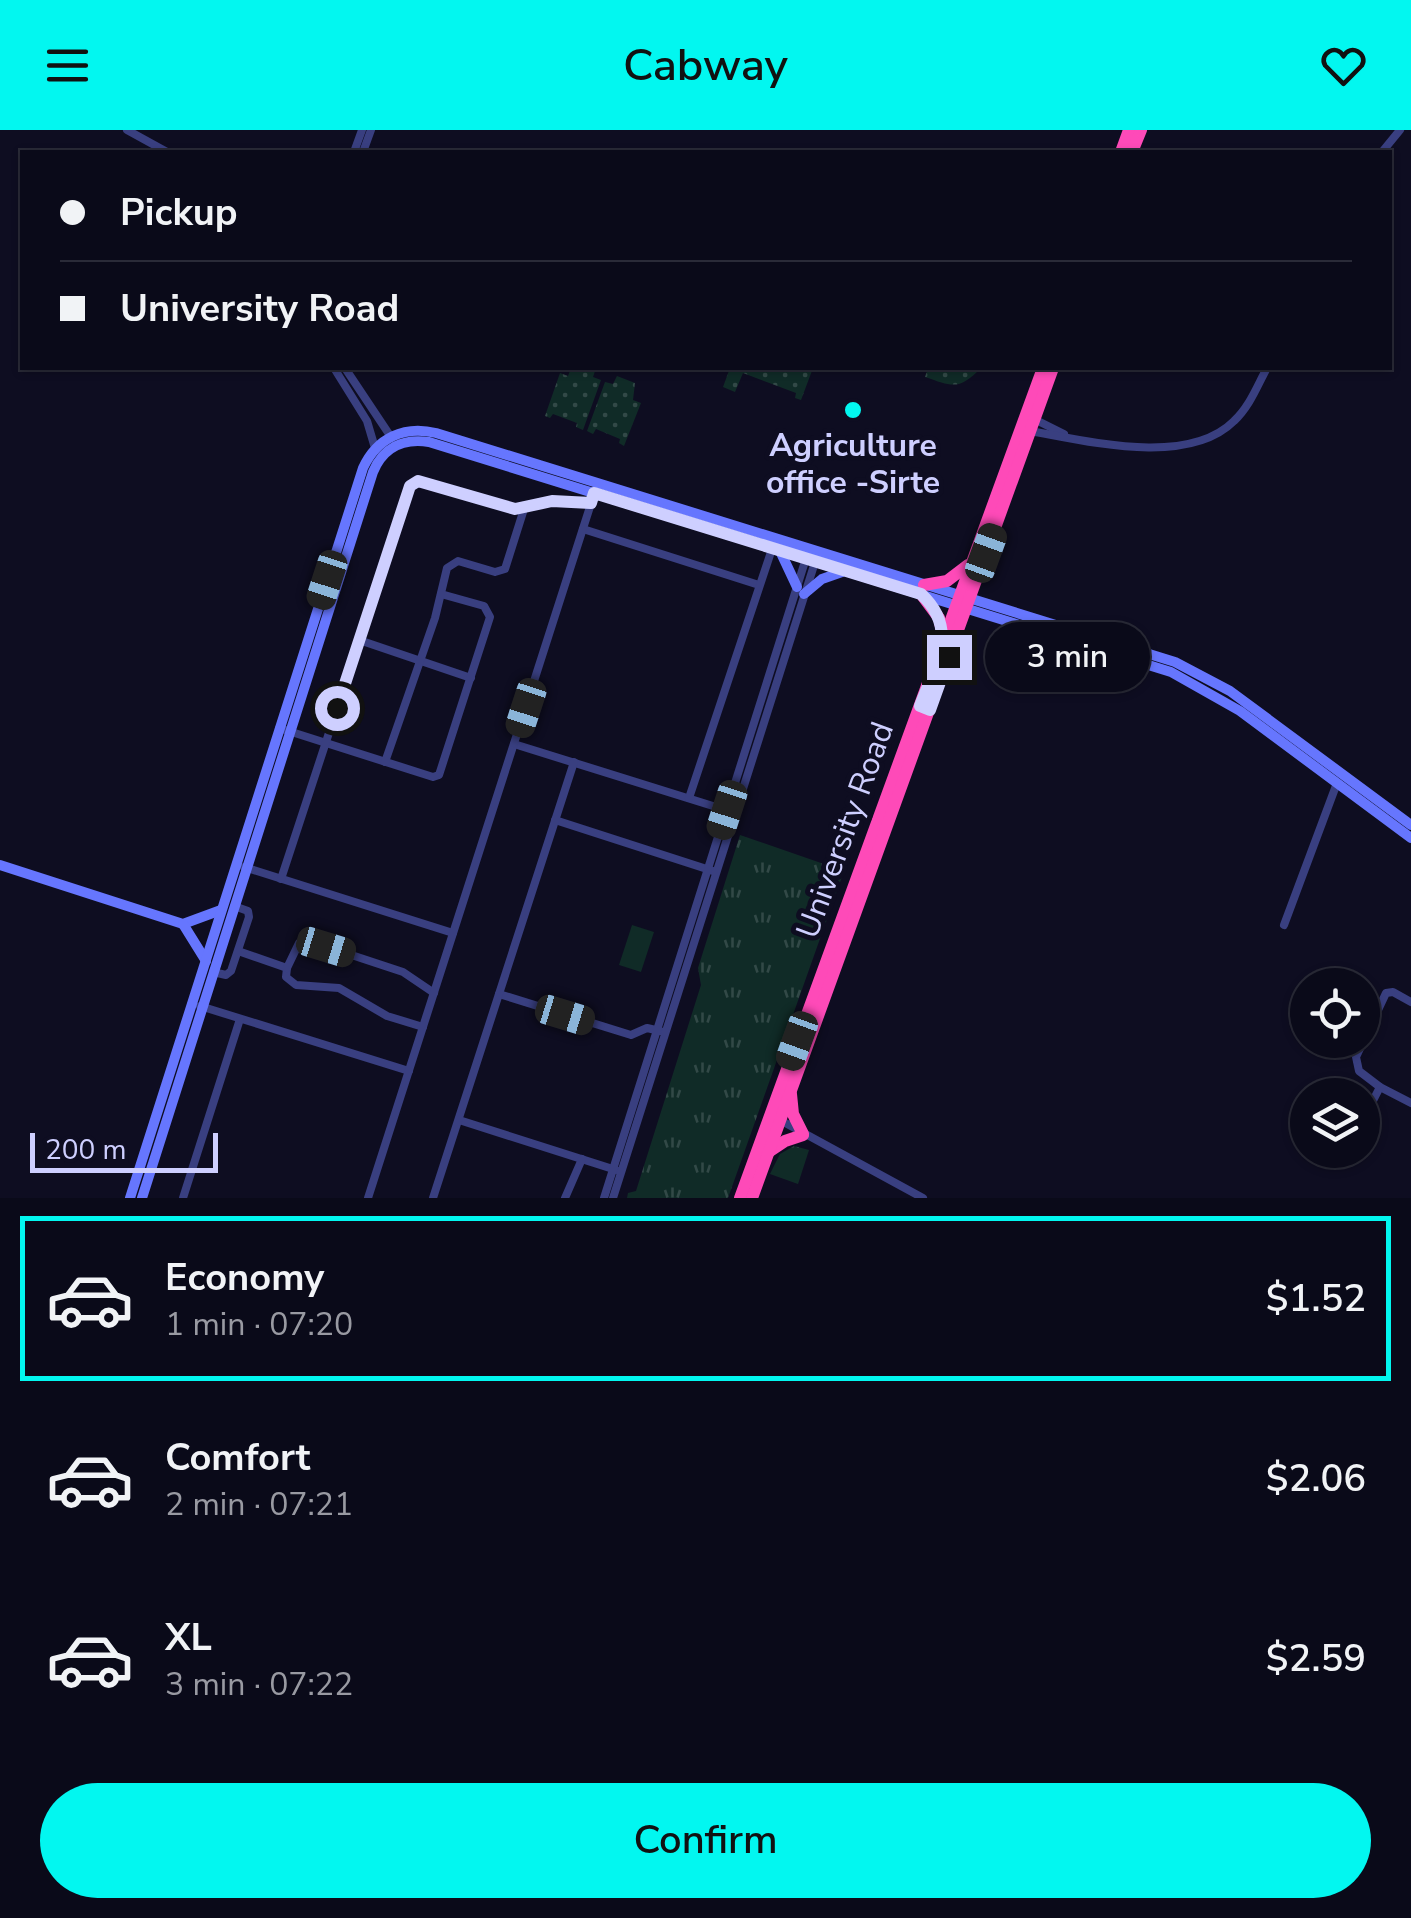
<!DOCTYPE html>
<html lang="en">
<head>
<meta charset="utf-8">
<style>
	:root { --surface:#0a0a19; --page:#181826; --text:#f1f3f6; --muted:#999aa2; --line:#2a2b38; --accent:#02f7f0 }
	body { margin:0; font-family:"Nunito Sans",sans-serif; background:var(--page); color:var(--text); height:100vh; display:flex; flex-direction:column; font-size:38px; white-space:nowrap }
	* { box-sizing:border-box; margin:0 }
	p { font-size:32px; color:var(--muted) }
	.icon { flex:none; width:55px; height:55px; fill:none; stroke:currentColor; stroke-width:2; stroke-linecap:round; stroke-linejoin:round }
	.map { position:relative; height:1068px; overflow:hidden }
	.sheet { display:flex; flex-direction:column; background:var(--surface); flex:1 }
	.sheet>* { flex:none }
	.hud { position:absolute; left:20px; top:20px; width:1372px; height:220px; border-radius:0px; box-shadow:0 2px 8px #0004,0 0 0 2px var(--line); display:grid; align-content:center; height:220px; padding:0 40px; background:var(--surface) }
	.tools { position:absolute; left:1290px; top:838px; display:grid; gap:20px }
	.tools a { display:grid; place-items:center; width:90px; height:90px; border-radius:50%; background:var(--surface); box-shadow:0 2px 8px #0004,0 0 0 2px var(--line); font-size:50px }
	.scale { position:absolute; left:30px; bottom:25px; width:188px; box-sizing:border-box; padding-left:10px; border:5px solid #cecfff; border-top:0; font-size:28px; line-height:35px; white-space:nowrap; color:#cecfff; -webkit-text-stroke:8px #0e0d21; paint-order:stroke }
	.end { position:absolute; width:45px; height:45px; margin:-22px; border:12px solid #cecfff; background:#111; box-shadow:0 0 0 5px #111 }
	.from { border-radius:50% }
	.bubble { position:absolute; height:70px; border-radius:35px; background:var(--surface); box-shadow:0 2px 8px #0004,0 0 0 2px var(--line); font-size:32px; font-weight:600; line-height:70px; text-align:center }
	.car { position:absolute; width:30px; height:60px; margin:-30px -15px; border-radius:12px; box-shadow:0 0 8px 2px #0007; background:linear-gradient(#222 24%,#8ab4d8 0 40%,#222 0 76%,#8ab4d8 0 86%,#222 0) }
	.hud b { display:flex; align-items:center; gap:35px; height:95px; font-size:38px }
	.hud b+b { border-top:2px solid var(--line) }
	.hud i { width:25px; height:25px; background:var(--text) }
	ul { padding:18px 0 0; list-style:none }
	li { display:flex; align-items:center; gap:30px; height:165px; margin:0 20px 15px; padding:0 20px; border:5px solid transparent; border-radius:0px }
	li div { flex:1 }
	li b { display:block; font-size:38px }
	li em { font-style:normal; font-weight:600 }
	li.current { border-color:var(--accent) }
	li>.icon { width:90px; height:90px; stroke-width:1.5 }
	.cta { display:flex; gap:20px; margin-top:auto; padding:20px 40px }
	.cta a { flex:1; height:115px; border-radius:60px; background:var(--accent); color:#111; font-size:40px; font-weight:600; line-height:115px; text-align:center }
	header { display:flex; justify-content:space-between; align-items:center; height:130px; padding:0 40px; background:var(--accent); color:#111; font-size:45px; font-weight:600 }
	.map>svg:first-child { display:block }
</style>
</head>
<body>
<header><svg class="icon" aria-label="menu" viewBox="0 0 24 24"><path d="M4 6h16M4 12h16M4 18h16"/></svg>Cabway<svg class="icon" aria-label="heart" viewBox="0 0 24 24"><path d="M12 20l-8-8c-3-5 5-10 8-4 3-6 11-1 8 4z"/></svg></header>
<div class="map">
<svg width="1411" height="1068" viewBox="0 0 1411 1068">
	<defs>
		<pattern id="grass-tufts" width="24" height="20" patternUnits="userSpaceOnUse" patternTransform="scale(2.5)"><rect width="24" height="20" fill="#102b27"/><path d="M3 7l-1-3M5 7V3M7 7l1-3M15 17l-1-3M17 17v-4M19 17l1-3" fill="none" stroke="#324947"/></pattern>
		<pattern id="garden-dots" width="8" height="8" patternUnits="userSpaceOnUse" patternTransform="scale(2.5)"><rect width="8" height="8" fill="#102b27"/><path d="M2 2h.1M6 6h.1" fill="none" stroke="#324947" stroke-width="1.8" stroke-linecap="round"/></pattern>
	</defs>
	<rect width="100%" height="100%" fill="#0e0d21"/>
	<!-- grass -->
	<g fill="url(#grass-tufts)">
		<polygon points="740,705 844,741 728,1068 627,1068 628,1063 636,1061 701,855 698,838"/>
		<polygon points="794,1016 809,1020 798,1054 770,1044 780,1024"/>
	</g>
	<!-- garden -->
	<g fill="url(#garden-dots)">
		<polygon points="571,238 596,238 593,247 601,250 583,300 576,297 577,293 553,284 550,288 545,286 560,243 568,246"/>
		<polygon points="730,238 813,238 801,270 795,268 796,263 743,243 735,262 723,257"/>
		<path d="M928,238H981C959,260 954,257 925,247Z"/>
		<polygon points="617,246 635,253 633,270 641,273 624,316 619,313 620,309 596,299 593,304 587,301 605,252 613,254"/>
	</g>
	<!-- pitch -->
	<polygon fill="#102b27" points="632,795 654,802 641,842 619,835"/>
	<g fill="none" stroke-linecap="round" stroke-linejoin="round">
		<!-- street -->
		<g stroke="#393f80" stroke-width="8">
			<polyline points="127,0 167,22"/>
			<polyline points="354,22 362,0"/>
			<polyline points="363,22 371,0"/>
			<polyline points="1382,22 1400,0"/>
			<polyline points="334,238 367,291 375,318"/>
			<polyline points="345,238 391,307"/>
			<polyline points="1032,288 1064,304"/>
			<path d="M1030,301C1087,311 1188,337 1234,291C1250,276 1257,256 1267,238"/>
			<polyline points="583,399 759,455"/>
			<polyline points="359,510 471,548"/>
			<polyline points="279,598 433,647 439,645 490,487 484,476 441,464"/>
			<polyline points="514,614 729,681"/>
			<polyline points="385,632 435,488 447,438 458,431 495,442 505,439 524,379"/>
			<polyline points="689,668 772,419"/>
			<polyline points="555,690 713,741"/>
			<polyline points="244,737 453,803"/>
			<polyline points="281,749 410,356 418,351 515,379 552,371 591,373"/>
			<polyline points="1284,795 1337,653"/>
			<polyline points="238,821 287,838 286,847 296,855 339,858 387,886 423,897"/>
			<polyline points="287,838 299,813 306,810 403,842 434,863"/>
			<polyline points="213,842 226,845 231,841 249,787 248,781 234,776"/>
			<polyline points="499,864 631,905 647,898 660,901"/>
			<polyline points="200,876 409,941"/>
			<polyline points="1380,957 1411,973"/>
			<polyline points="778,989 923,1068"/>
			<polyline points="459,990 616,1040"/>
			<polyline points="1362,992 1380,957 1359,941 1356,927 1386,863 1393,862 1411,872"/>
			<polyline points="1347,1023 1349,1020"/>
			<polyline points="183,1068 240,889"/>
			<polyline points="368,1068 596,358"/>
			<polyline points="433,1068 574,632"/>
			<polyline points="565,1068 582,1029"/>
			<polyline points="604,1068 807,425"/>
			<polyline points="613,1068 816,429"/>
		</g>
		<!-- secondary -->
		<g stroke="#6676fe" stroke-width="10">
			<polyline points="781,423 797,457"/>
			<polyline points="804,464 822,449 842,442"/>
			<polyline points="0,735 183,794 221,780"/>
			<polyline points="183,794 206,831"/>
			<path d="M130,1068L363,338C377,308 404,295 436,303L1175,532L1230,561L1411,695"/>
			<path d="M142,1068L373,342C383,318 403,308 429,312L1171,542L1240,581L1411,708"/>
		</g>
		<!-- highway -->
		<g stroke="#fe4ab8" stroke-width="12">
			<polyline points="1121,22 1129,0"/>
			<polyline points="1132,22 1141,0"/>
			<polyline points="924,455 947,451 968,435"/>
			<polyline points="921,464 939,488 944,509"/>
			<polyline points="791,964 793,984 803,1004"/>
			<polyline points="770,1021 785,1011 803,1005"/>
			<polyline points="740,1068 1043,238"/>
			<polyline points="752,1068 1053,238"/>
		</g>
	</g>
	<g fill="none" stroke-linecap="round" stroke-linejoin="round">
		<!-- route -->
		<path stroke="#cecfff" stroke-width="12" d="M337,578L410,356L418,351L515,379L552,371L591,373L594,363L921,464C960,500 935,535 920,576L930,580L949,527"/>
	</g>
	<!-- markers -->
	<circle fill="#02f7f0" stroke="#0e0d21" stroke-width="4" cx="853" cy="280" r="10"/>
	<g text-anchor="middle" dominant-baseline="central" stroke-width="10" stroke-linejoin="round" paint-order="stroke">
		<!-- poi labels -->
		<g font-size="32" font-weight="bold" fill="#cecfff" stroke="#0e0d21">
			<text x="853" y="315">Agriculture<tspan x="853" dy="37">office -Sirte</tspan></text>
		</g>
		<!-- street labels -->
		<g font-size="32" fill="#cecfff" stroke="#0e0d21">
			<text transform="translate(845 700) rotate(-70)">University Road</text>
		</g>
	</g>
</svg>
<div class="tools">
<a><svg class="icon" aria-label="locate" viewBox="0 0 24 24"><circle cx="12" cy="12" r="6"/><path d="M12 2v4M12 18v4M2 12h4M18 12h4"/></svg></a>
<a><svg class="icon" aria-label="layers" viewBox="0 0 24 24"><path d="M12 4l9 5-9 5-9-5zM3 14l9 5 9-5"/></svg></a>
</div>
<div class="scale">200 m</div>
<i class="end from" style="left:337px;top:578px"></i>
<i class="end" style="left:949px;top:527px"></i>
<div class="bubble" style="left:985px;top:492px;width:165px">3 min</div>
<i class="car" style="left:986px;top:423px;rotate:20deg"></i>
<i class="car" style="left:327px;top:450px;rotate:198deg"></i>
<i class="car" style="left:526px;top:578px;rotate:198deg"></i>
<i class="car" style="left:727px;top:680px;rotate:198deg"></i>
<i class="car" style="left:326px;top:817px;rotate:107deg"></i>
<i class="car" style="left:565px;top:885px;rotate:107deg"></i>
<i class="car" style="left:797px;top:911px;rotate:200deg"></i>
<div class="hud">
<b><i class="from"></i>Pickup</b>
<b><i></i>University Road</b>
</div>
</div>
<section class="sheet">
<ul>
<li class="current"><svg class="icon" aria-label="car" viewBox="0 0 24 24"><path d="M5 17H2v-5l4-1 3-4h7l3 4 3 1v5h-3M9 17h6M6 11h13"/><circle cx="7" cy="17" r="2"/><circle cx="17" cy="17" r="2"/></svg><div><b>Economy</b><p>1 min · 07:20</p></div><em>$1.52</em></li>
<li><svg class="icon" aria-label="car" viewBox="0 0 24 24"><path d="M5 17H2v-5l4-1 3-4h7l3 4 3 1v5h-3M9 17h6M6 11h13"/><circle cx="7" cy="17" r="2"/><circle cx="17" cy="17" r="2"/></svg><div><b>Comfort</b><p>2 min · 07:21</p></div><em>$2.06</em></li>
<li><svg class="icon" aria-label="car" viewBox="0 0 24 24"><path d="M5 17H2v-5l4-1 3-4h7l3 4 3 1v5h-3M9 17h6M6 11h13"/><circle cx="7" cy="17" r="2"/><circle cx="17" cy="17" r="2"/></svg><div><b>XL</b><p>3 min · 07:22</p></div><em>$2.59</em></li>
</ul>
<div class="cta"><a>Confirm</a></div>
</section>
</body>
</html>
